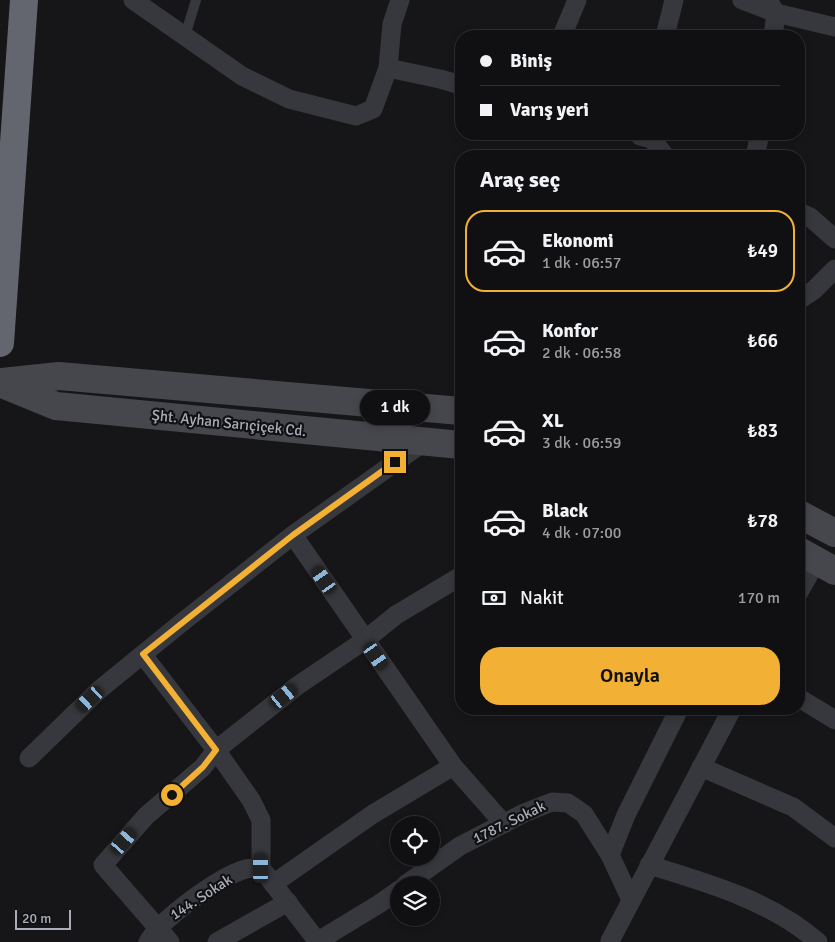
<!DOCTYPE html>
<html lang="tr">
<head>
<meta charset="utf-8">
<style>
	:root { --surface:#101012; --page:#19191b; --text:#f1f3f6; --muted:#9c9d9f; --line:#303032; --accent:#f2b134 }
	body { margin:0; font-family:Signika,sans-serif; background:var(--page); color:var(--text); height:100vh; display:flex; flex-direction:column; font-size:19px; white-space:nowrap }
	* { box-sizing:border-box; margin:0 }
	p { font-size:16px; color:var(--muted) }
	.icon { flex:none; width:28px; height:28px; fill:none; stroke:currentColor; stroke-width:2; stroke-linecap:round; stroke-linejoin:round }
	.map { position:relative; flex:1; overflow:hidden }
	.sheet { position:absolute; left:455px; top:150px; width:350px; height:565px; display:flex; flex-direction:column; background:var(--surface); border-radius:20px; box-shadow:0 2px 8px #0003,0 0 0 1px var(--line) }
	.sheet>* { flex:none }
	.guide { position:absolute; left:455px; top:30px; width:350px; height:110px; border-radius:20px; box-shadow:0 2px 8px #0003,0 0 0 1px var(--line); display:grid; align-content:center; height:110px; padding:0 25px; background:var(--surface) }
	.fabs { position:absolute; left:390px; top:816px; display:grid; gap:10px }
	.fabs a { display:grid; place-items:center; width:50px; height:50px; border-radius:50%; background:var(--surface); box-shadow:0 2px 8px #0003,0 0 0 1px var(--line); font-size:25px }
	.scale { position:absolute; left:15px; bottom:12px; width:56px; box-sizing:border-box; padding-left:5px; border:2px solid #a8adb8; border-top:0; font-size:14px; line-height:18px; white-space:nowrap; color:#a8adb8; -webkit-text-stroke:4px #111113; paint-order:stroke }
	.end { position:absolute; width:22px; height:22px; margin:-11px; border:6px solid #f2b134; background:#111; box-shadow:0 0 0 2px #111 }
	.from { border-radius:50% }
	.bubble { position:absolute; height:35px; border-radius:18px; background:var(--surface); box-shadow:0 2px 8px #0003,0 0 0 1px var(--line); font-size:16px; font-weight:600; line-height:35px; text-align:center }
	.car { position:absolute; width:15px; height:30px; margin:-15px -8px; border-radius:6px; box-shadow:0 0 4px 1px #0007; background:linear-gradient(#222 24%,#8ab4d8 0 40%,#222 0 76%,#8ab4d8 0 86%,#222 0) }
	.guide b { display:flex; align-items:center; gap:18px; height:48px; font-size:19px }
	.guide b+b { border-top:1px solid var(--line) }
	.guide i { width:12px; height:12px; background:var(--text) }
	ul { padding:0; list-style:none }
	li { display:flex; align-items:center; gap:15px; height:82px; margin:0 10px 8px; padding:0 15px; border:2px solid transparent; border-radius:20px }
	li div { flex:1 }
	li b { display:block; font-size:19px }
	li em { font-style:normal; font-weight:600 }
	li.current { border-color:var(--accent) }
	li>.icon { width:45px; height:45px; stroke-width:1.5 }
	h2 { padding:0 25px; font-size:22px; line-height:60px }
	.pay { display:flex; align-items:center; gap:12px; height:55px; padding:0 25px; font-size:19px }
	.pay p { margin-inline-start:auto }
	.cta { display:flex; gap:10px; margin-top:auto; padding:10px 25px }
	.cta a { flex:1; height:58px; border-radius:20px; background:var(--accent); color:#111; font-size:20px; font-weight:600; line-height:58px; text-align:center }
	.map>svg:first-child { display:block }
</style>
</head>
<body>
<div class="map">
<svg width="835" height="942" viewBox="0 0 835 942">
	<rect width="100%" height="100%" fill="#161618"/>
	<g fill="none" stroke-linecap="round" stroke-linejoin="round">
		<!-- lane -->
		<polyline stroke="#37383d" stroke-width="10" points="185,36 196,0"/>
		<!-- street -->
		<g stroke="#37383d" stroke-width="19">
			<polyline points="133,0 242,76 289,99 356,116 373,109 388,68"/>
			<polyline points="400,0 392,24 388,68 440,79 461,85"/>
			<polyline points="742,0 776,13 835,27"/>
			<polyline points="769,2 776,13 773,36"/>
			<polyline points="562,36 577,0"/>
			<polyline points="665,36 674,0"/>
			<polyline points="640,134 640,136 652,139 665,156"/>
			<polyline points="755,156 760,134"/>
			<polyline points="799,212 810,217 835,239"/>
			<polyline points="799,300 814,290 835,269"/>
			<polyline points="293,535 453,766 504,824"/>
			<polyline points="799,592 817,560"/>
			<polyline points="143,655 216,750 203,767 146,816 103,865 170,942"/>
			<polyline points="799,698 835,720"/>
			<polyline points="29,758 99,690 180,624 293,535 424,442"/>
			<polyline points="701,767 793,807 835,838"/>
			<polyline points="610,855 626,815 679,709"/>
			<path d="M649,865C708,883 771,901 818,942"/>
			<polyline points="261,868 261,820 251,800 216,750 297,686 365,640 396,615 461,576"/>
			<polyline points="273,884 373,814 453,766"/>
			<polyline points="405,885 460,846 524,813 552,802 568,803 584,814 610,855 631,900"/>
			<polyline points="318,941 379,904 399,890"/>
			<polyline points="610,941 732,709"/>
			<path d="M148,942C161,919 220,876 246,869C250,868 256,868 261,868L318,942"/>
			<polyline points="217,942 288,902"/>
		</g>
		<!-- secondary -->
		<g stroke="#45474d" stroke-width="28">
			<polyline points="2,382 59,376 461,411"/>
			<polyline points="0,383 56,406 461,445"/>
			<polyline points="799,514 835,533"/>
			<polyline points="799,551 835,571"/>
		</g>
		<!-- highway -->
		<polyline stroke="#63666e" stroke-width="28" points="0,343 24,0"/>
	</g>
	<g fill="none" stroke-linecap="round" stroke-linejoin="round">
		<!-- route -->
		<polyline stroke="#f2b134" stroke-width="6" points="172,795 203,767 216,750 143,654 293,535 395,462"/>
	</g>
	<g text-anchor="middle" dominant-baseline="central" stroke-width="4.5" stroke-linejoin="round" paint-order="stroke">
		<!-- street labels -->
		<g font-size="15" fill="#a8adb8" stroke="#111113">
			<text transform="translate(229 423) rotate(6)">Şht. Ayhan Sarıçiçek Cd.</text>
			<text transform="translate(509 822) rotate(-26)">1787. Sokak</text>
			<text transform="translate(201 897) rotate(-33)">144. Sokak</text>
		</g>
	</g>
</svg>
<div class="fabs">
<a><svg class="icon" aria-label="locate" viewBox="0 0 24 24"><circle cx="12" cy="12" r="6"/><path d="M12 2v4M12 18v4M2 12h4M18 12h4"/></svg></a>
<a><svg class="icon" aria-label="layers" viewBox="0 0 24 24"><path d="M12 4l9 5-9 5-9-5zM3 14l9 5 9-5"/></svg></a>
</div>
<div class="scale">20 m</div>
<i class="end from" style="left:172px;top:795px"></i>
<i class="end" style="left:395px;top:462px"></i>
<div class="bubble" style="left:360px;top:390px;width:70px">1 dk</div>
<i class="car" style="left:324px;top:580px;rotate:325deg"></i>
<i class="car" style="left:376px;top:656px;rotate:145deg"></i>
<i class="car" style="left:284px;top:696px;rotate:51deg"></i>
<i class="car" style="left:90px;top:699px;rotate:228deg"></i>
<i class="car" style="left:124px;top:841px;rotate:41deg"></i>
<i class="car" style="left:261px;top:868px;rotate:0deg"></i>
<div class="guide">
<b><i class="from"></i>Biniş</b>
<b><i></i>Varış yeri</b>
</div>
<section class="sheet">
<h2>Araç seç</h2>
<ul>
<li class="current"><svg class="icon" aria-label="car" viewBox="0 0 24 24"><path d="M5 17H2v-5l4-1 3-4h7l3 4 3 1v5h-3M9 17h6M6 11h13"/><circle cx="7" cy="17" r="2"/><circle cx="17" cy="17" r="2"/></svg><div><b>Ekonomi</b><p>1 dk · 06:57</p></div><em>₺49</em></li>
<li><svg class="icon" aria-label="car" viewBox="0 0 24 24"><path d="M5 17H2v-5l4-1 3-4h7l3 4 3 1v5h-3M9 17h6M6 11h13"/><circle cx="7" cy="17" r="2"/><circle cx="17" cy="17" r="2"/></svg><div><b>Konfor</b><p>2 dk · 06:58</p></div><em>₺66</em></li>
<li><svg class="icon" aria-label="car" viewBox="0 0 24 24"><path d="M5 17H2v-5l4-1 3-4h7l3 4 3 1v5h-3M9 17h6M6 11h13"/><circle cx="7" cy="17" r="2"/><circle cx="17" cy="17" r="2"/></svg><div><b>XL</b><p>3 dk · 06:59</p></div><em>₺83</em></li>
<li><svg class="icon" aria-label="car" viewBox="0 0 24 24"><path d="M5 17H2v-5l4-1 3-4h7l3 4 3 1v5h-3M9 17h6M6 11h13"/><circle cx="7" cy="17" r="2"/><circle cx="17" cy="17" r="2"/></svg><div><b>Black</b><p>4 dk · 07:00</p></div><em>₺78</em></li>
</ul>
<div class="pay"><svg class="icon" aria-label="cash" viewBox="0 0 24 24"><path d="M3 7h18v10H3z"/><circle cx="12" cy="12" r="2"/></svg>Nakit<p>170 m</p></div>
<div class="cta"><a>Onayla</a></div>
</section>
</div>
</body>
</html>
